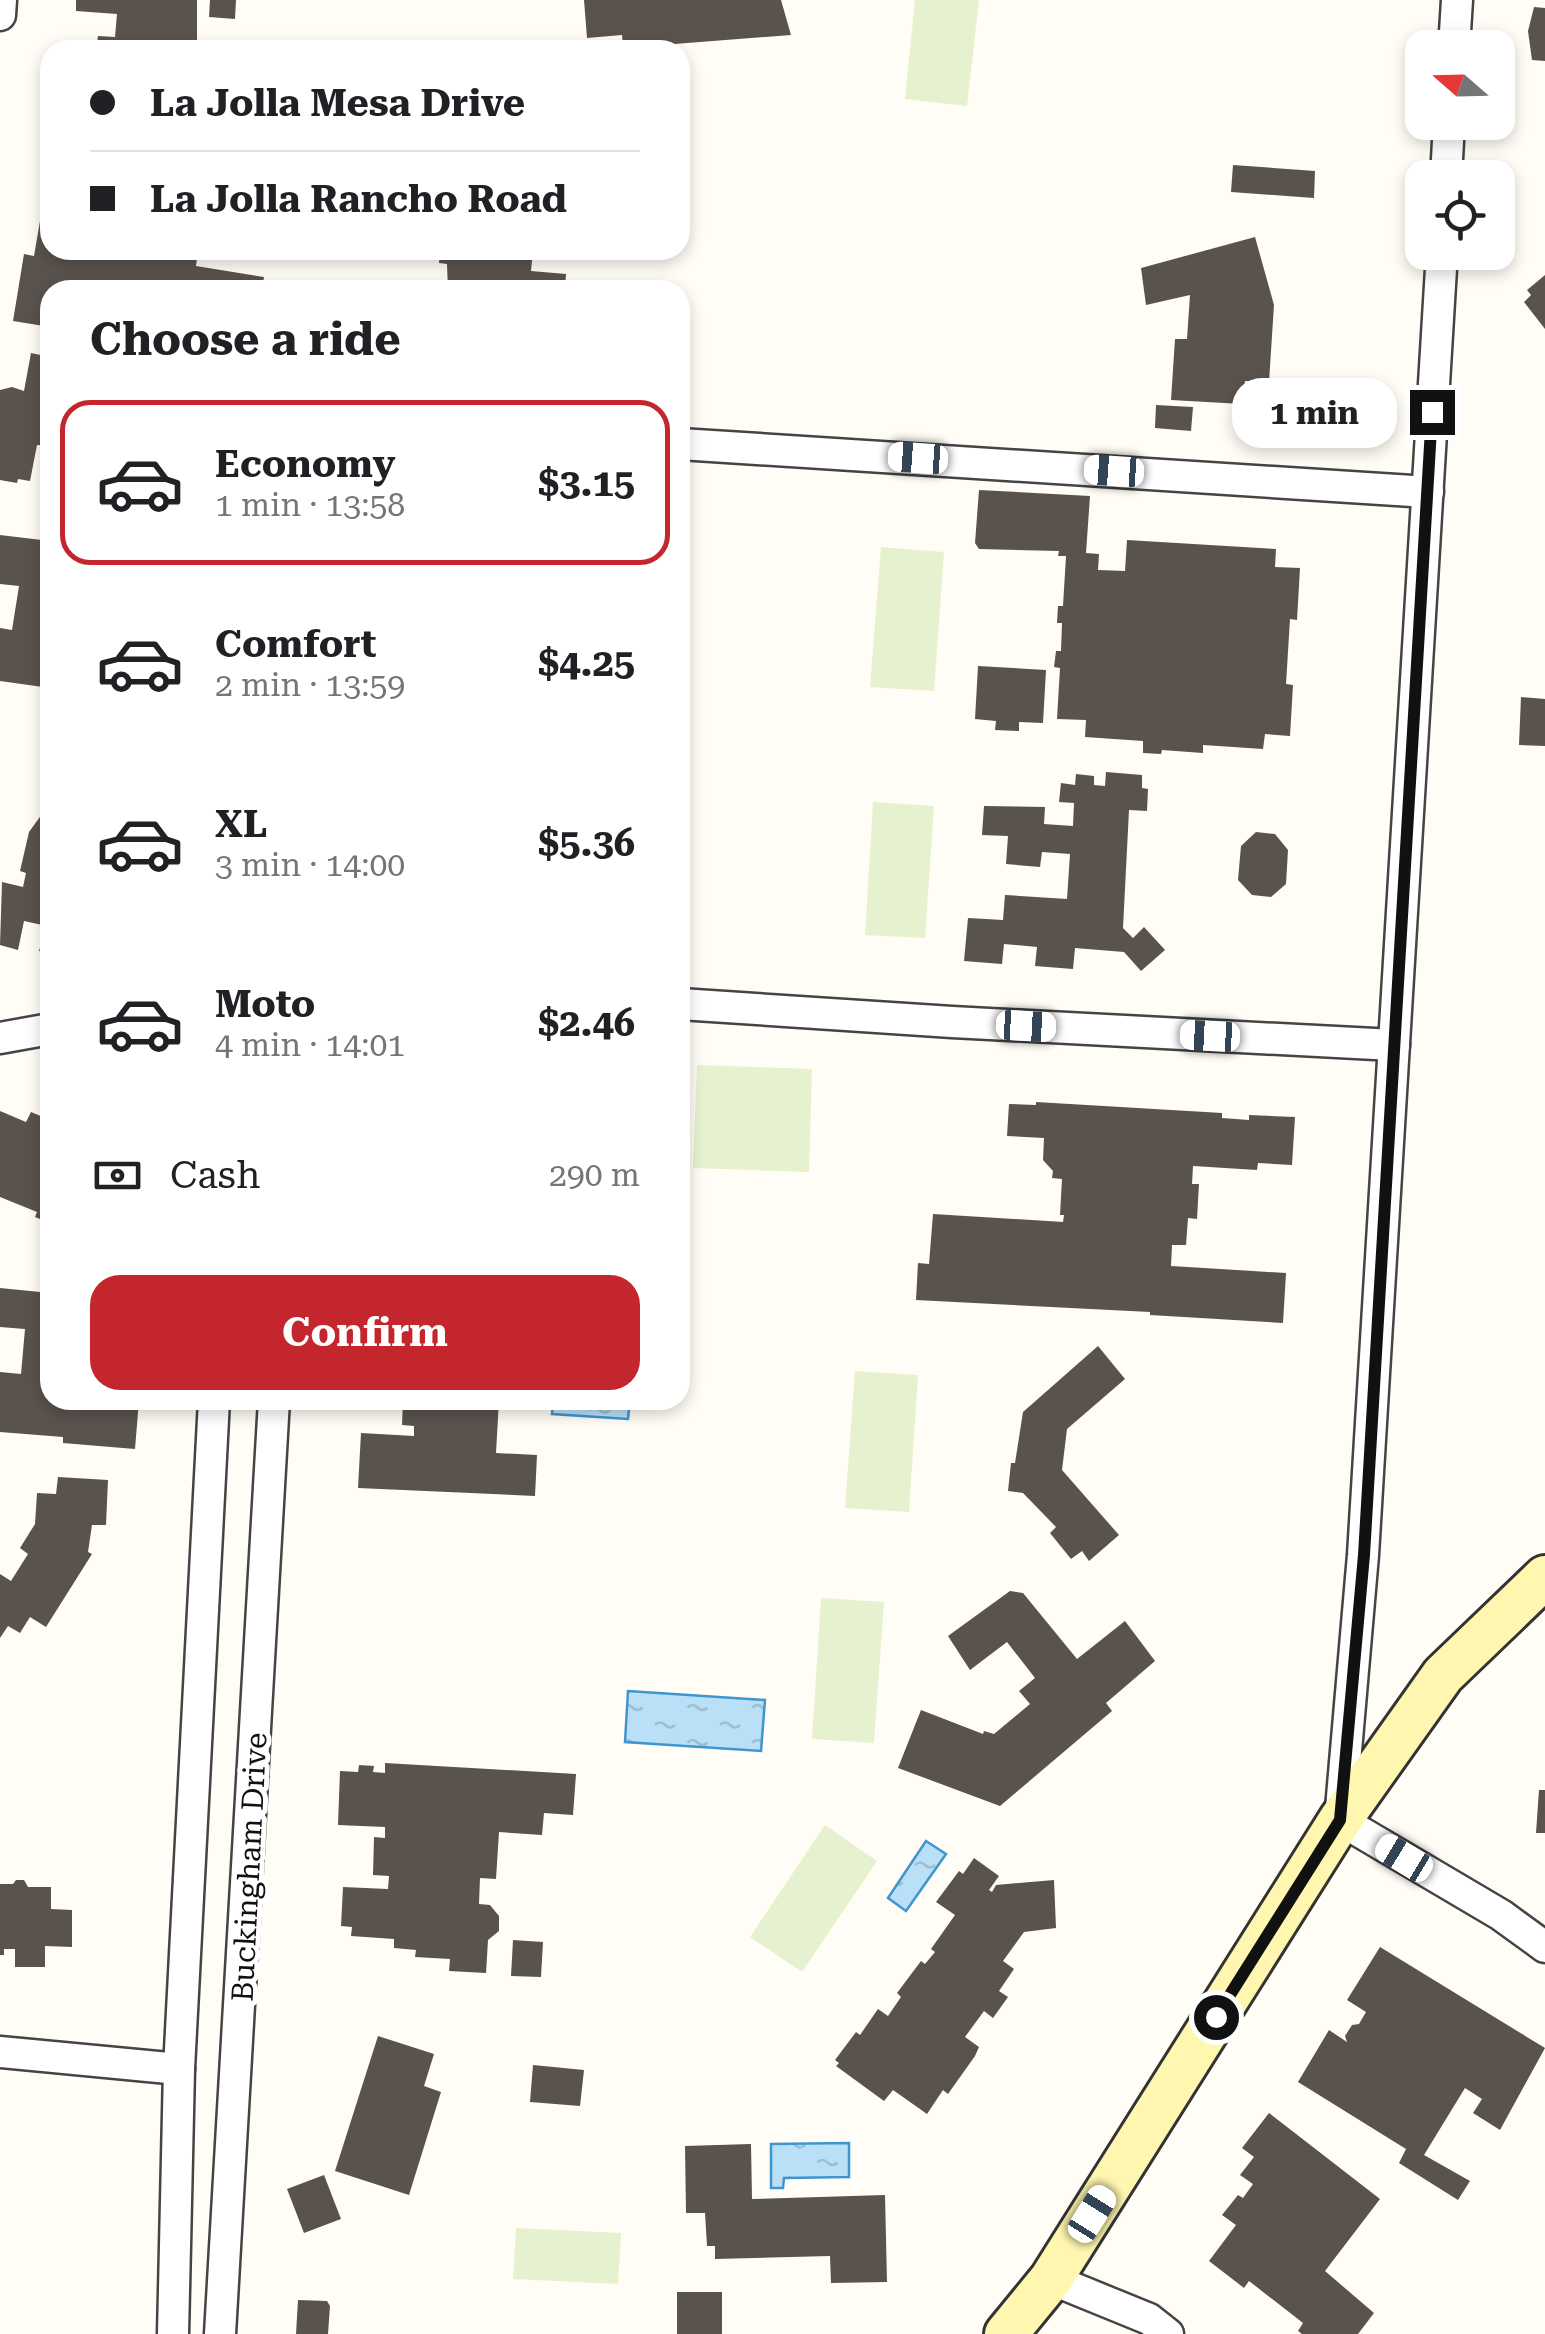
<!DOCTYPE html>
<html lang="en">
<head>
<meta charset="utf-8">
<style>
	:root { --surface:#fff; --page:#f6f6f6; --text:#202124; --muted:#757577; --line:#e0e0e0; --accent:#c4262e }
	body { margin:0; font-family:"Roboto Serif",serif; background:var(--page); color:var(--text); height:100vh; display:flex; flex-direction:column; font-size:38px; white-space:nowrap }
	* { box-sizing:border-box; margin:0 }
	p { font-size:32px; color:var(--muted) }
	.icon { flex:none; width:55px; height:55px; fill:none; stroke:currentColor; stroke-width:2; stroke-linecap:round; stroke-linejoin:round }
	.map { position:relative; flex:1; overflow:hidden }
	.drawer { position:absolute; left:40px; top:280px; width:650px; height:1130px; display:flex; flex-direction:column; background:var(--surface); border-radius:30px; box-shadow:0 5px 15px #0003 }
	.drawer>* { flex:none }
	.guide { position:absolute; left:40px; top:40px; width:650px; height:220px; border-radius:30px; box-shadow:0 5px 15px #0003; display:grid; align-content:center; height:220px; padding:0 50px; background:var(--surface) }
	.needle { width:65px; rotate:290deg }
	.buttons { position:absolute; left:1405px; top:30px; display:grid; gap:20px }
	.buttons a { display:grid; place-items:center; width:110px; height:110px; border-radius:20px; background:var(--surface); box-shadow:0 5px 15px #0003; font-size:50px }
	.end { position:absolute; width:45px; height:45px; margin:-22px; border:12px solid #111; background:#fff; box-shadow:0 0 0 5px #fff }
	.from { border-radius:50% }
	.bubble { position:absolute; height:70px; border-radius:30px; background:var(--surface); box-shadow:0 5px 15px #0003; font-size:32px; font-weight:700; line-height:70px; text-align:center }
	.car { position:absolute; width:30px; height:60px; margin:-30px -15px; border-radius:12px; box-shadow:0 0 8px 2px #0007; background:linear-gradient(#fff 24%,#345 0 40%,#fff 0 76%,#345 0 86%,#fff 0) }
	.guide b { display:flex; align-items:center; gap:35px; height:95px; font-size:38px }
	.guide b+b { border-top:2px solid var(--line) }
	.guide i { width:25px; height:25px; background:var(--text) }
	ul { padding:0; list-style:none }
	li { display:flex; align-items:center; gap:30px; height:165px; margin:0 20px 15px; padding:0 30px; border:5px solid transparent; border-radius:30px }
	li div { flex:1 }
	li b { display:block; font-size:38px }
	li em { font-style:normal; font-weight:700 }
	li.selected { border-color:var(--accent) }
	li>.icon { width:90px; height:90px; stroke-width:1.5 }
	h2 { padding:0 50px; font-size:45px; line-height:120px }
	.pay { display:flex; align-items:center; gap:25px; height:110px; padding:0 50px; font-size:38px }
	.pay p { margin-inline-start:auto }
	.action { display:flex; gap:20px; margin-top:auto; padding:20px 50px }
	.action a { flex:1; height:115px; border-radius:30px; background:var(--accent); color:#fff; font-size:40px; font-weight:700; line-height:115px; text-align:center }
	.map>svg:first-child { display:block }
</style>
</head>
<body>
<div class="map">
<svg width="1545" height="2334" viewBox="0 0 1545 2334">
	<defs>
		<pattern id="water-ripples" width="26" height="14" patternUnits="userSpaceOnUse" patternTransform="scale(2.5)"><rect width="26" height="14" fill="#b9e0f7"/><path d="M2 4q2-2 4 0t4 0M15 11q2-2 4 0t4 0" fill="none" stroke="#9ebfd3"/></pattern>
	</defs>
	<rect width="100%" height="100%" fill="#fffdf5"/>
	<!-- pitch -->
	<g fill="#e6f2cf">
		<polygon points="915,0 979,0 967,106 905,99"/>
		<polygon points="881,547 944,552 934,691 870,687"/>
		<polygon points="873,802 934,806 925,938 865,935"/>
		<polygon points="697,1065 812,1069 809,1172 693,1168"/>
		<polygon points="855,1371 918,1375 909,1512 845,1508"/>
		<polygon points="821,1598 884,1602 874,1743 812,1739"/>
		<polygon points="825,1825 877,1861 802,1972 750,1937"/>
		<polygon points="516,2228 621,2233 618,2284 513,2279"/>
	</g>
	<!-- water -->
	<g fill="url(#water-ripples)" stroke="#3f96cf" stroke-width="2.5">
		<polygon points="553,1400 630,1400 628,1419 552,1414"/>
		<polygon points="628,1691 765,1700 761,1751 625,1742"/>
		<polygon points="926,1841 946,1854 906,1911 888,1898"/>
		<polygon points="849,2143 849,2177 784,2178 783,2188 771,2188 771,2144"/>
	</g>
	<!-- building -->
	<g fill="#5a524d">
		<polygon points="76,0 197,0 197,50 96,50 98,36 115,37 117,14 76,11"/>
		<polygon points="210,0 236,0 235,19 209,17"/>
		<polygon points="584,0 781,0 791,35 623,48 622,35 587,38"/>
		<polygon points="1534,7 1545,8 1545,61 1532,60 1528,31"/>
		<polygon points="1233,165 1315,171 1314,198 1231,192"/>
		<polygon points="44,198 50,199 50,250 198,250 196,266 264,277 262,290 50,290 50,327 13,321 24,254 34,256"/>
		<polygon points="1255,237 1274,305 1269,382 1245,381 1242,404 1171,400 1175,339 1187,339 1190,295 1146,305 1141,268"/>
		<polygon points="440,250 533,250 531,271 566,274 565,290 448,290 447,264 439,263"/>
		<polygon points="1545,275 1545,329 1524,302 1531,295 1527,290"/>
		<polygon points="31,353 50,357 50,446 37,445 30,481 18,479 17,483 0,480 0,390 12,387 24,391"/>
		<polygon points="1156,405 1193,407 1191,431 1155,428"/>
		<polygon points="979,490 1090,496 1086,553 1099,554 1098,570 1125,571 1127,540 1276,549 1275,567 1300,568 1297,620 1290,619 1286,684 1293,685 1290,736 1265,734 1263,749 1203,745 1203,753 1162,750 1161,754 1143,753 1143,741 1085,737 1086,720 1057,719 1060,668 1054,667 1056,651 1061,651 1062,623 1057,623 1058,606 1063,606 1066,556 1058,556 1059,551 979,549 975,543"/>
		<polygon points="0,535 50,541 50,688 0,681 0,628 12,630 19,586 0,584"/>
		<polygon points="978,666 1046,670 1043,723 1019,722 1019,731 995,730 996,721 975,719"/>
		<polygon points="1521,697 1545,699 1545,746 1519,745"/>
		<polygon points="1106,772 1142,775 1142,788 1148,789 1147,811 1129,810 1123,928 1133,938 1144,927 1165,950 1141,971 1124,952 1075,948 1073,969 1035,966 1037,947 1004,944 1002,964 964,961 968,918 1003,920 1005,895 1067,899 1070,854 1042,852 1040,867 1006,864 1008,836 982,835 984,806 1045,807 1044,824 1073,826 1074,803 1059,802 1061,783 1075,785 1076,774 1094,776 1094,785 1105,786"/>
		<polygon points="50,803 50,954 39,951 47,926 24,921 18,950 0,945 2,882 23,887 26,873 20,871 29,832"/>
		<polygon points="1256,832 1275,834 1288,850 1286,884 1271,897 1252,895 1238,880 1241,846"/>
		<polygon points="1036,1102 1222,1113 1222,1118 1249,1120 1249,1115 1295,1117 1292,1165 1258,1163 1257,1170 1193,1166 1192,1184 1199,1184 1197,1219 1188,1218 1186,1245 1172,1245 1171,1266 1286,1273 1283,1323 1150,1315 1150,1312 916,1300 918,1263 929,1264 933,1214 1063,1222 1064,1215 1060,1215 1062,1179 1052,1178 1053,1171 1043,1160 1044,1138 1007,1136 1009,1104 1036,1105"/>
		<polygon points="0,1111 26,1122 31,1112 50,1120 50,1223 35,1217 37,1212 0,1197"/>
		<polygon points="0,1288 50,1293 50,1400 139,1400 135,1449 63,1443 63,1437 0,1432 0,1372 21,1374 25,1329 0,1327"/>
		<polygon points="1098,1346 1125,1379 1067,1429 1062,1470 1119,1535 1089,1561 1082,1551 1071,1559 1050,1533 1056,1527 1023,1493 1008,1491 1011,1463 1015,1463 1023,1412"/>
		<polygon points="403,1400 499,1400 496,1453 537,1455 535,1496 358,1488 361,1433 414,1436 414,1426 402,1425"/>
		<polygon points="58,1477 108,1480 106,1525 92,1525 88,1552 92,1554 46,1627 30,1617 20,1633 8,1626 0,1638 0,1574 11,1581 28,1554 20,1548 35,1524 37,1493 56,1494"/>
		<polygon points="1010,1591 1023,1593 1077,1659 1125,1621 1155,1661 1106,1703 1112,1711 1000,1806 898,1768 921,1710 983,1734 984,1731 994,1734 1030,1704 1019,1691 1035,1678 1007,1642 970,1670 948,1636"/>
		<polygon points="385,1763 576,1774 573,1815 544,1813 542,1835 499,1832 496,1879 480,1878 479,1904 490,1905 499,1916 499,1931 488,1940 486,1973 449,1971 450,1959 415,1957 416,1950 394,1948 394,1939 351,1936 352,1927 341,1926 343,1887 388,1889 389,1876 373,1875 374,1837 385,1838 385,1827 338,1825 340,1771 358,1772 359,1765 374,1766 373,1772 385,1773"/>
		<polygon points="1539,1790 1545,1790 1545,1833 1536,1833"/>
		<polygon points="974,1858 999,1876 989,1890 992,1892 996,1885 1054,1880 1056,1928 1024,1932 1003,1961 1014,1969 999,1991 1008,1997 993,2018 984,2011 965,2037 979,2047 975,2056 948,2094 943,2090 927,2114 893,2090 884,2101 836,2066 839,2063 835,2060 856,2032 860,2035 878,2009 888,2016 901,1997 897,1993 921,1961 925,1964 935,1952 931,1949 955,1915 936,1902 959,1871 963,1874"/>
		<polygon points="16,1880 24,1880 28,1887 51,1887 51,1909 72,1910 72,1947 45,1946 45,1967 15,1967 15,1949 4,1949 4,1955 0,1955 0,1884 13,1884"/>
		<polygon points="513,1940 543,1942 541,1977 511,1976"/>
		<polygon points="1380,1947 1545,2048 1500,2130 1473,2113 1482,2099 1465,2088 1424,2155 1470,2181 1458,2200 1399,2163 1406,2149 1298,2082 1329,2030 1347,2042 1345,2036 1352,2025 1359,2024 1366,2012 1347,2000"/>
		<polygon points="378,2036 434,2054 424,2086 441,2092 409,2195 335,2171"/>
		<polygon points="533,2065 584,2070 580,2106 530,2102"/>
		<polygon points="1269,2113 1380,2199 1325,2271 1374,2313 1358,2334 1302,2334 1298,2331 1303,2323 1249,2281 1244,2288 1209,2261 1236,2225 1222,2215 1238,2195 1243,2198 1253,2184 1240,2175 1254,2157 1242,2148"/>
		<polygon points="751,2144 752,2199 885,2195 887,2282 831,2283 830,2256 715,2259 715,2246 707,2246 705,2213 686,2213 685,2146"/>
		<polygon points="324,2175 341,2219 304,2233 287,2189"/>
		<rect x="677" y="2292" width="45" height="42"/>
		<polygon points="298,2300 327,2301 330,2306 328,2334 296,2334"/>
	</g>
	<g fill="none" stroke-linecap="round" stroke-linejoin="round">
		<defs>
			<g id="street">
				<polyline points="0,15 1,0"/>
				<polyline points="1454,48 1457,0"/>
				<polyline points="1446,178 1449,122"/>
				<polyline points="1442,252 1363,1555 1340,1820 1501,1915 1545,1947"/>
				<polyline points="680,444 1428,492"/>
				<polyline points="680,1004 952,1022 1394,1045"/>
				<polyline points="0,1038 50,1029"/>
				<polyline points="0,2052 179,2069"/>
				<polyline points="1051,2279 1149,2319 1168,2334"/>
				<polyline points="173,2334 179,2069 214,1400"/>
				<polyline points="220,2334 274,1400"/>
			</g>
			<polyline id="secondary" points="1006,2334 1051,2279 1340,1820 1443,1675 1545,1577"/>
		</defs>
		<!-- street casing -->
		<use href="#street" stroke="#444" stroke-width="35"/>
		<!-- secondary casing -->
		<use href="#secondary" stroke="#333" stroke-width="48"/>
		<!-- street -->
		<use href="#street" stroke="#fff" stroke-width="30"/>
		<!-- secondary -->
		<use href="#secondary" stroke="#fff6b0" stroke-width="42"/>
	</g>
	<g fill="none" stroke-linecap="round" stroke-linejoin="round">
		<!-- route -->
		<polyline stroke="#111" stroke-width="12" points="1216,2017 1340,1820 1364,1555 1432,412"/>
	</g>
	<g text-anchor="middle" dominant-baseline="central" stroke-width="10" stroke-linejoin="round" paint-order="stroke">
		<!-- street labels -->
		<g font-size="30" fill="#111" stroke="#fff">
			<text transform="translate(249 1867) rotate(-87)">Buckingham Drive</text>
		</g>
	</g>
</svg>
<div class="buttons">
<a><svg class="needle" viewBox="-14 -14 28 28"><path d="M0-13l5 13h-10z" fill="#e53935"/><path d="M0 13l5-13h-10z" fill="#757577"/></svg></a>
<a><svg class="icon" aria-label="locate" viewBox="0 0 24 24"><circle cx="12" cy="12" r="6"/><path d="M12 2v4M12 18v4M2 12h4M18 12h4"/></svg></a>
</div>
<i class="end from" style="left:1216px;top:2017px"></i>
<i class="end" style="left:1432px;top:412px"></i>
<div class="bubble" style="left:1232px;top:378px;width:165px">1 min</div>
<i class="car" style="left:918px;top:458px;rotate:274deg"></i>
<i class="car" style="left:1114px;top:471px;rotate:274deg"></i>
<i class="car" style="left:1026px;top:1026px;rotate:93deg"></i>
<i class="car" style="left:1210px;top:1036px;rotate:273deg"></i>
<i class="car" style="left:1404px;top:1858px;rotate:301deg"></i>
<i class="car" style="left:1092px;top:2214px;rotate:32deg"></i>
<div class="guide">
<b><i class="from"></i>La Jolla Mesa Drive</b>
<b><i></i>La Jolla Rancho Road</b>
</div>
<section class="drawer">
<h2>Choose a ride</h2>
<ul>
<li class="selected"><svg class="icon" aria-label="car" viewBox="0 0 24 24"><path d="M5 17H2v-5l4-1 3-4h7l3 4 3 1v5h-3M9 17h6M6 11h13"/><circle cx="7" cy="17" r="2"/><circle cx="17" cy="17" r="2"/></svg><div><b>Economy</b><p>1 min · 13:58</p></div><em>$3.15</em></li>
<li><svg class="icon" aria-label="car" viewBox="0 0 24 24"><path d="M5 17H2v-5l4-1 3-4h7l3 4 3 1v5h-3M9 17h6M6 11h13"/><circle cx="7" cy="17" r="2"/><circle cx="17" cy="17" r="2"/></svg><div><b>Comfort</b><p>2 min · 13:59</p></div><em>$4.25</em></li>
<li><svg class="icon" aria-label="car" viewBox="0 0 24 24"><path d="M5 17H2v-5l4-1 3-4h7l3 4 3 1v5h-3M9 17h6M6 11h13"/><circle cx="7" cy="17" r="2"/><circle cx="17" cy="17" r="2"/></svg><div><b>XL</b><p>3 min · 14:00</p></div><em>$5.36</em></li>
<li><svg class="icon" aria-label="car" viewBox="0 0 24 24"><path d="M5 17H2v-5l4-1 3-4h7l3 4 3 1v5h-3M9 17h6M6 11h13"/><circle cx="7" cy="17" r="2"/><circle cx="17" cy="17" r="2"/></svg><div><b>Moto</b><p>4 min · 14:01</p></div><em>$2.46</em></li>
</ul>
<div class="pay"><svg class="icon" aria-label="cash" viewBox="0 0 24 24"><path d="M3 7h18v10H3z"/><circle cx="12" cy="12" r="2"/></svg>Cash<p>290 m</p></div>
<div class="action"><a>Confirm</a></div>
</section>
</div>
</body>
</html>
